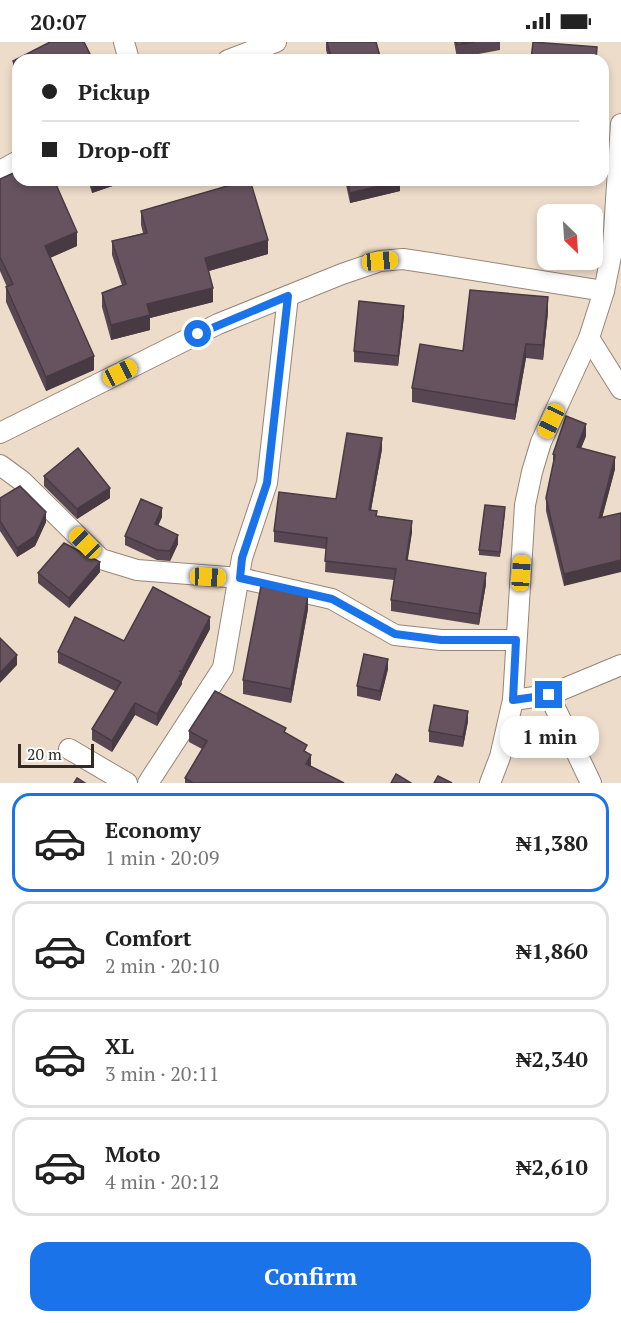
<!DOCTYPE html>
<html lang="en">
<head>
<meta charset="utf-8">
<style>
	:root { --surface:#fff; --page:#f2f2f2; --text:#222; --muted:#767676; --line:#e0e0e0; --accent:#1a73e8 }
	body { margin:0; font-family:"PT Serif",serif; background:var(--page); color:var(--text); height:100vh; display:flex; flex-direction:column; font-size:22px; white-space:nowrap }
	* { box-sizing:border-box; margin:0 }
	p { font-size:20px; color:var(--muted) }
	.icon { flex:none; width:33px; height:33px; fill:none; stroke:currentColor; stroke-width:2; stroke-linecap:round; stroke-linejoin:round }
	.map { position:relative; height:741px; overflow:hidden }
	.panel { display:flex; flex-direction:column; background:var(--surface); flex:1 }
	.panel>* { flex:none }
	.hud { position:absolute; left:12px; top:12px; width:597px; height:132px; border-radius:18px; box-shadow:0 3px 9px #0003; display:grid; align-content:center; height:132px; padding:0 30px; background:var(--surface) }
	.needle { width:39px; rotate:155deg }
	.tools { position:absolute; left:537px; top:162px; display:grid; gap:12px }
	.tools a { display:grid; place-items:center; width:66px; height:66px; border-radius:12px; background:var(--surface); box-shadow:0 3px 9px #0003; font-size:30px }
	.scale { position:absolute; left:18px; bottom:15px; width:76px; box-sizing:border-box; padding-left:6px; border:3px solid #302a23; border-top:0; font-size:16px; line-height:21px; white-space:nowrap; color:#302a23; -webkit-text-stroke:4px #fff; paint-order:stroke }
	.end { position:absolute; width:27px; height:27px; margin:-14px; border:8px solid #1a73e8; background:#fff; box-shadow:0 0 0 3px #fff }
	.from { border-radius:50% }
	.bubble { position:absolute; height:42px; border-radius:18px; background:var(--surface); box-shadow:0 3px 9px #0003; font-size:20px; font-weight:800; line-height:42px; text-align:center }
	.car { position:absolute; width:18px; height:36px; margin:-18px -9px; border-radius:8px; box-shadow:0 0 4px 2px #0007; background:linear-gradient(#f5c518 24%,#345 0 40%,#f5c518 0 76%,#345 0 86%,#f5c518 0) }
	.hud b { display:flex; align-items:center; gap:21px; height:57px; font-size:22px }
	.hud b+b { border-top:2px solid var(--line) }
	.hud i { width:15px; height:15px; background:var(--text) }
	ul { padding:10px 0 0; list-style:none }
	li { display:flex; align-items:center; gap:18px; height:99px; margin:0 12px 9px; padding:0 18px; border:3px solid var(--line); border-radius:18px }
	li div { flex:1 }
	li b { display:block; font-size:22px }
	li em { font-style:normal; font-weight:800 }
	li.active { border-color:var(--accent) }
	li>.icon { width:54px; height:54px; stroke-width:1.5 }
	.primary-button { display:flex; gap:12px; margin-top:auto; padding:12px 30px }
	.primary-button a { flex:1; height:69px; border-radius:18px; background:var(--accent); color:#fff; font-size:24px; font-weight:800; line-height:69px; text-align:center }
	.status { display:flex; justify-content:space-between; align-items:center; height:42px; padding:0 30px; background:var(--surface); direction:ltr }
	.status svg { height:16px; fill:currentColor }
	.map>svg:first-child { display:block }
</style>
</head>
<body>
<div class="status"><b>20:07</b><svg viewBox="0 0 49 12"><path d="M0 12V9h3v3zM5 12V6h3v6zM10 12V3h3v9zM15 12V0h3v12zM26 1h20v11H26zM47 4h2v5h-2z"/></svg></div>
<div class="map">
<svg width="621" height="741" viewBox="0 0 621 741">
	<rect width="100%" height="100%" fill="#eedccb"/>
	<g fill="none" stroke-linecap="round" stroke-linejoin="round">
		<defs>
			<g id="street">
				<polyline points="124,0 129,18"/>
				<polyline points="228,18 276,0"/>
				<polyline points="0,129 18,119"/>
				<polyline points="589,296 621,347"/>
				<polyline points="0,391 218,282 342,232 380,219 403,217 436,222 604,249"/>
				<polyline points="0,423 22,439 101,517 137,528 240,536 332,557 395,593 441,598 516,598"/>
				<polyline points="549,653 591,741"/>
				<polyline points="513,658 549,653 621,623"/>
				<polyline points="69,707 127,741"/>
				<polyline points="148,741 223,626 242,516 267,441 288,254"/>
				<polyline points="490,741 500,715 513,658 525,463 532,430 541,400 589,296 604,249 613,204 621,82"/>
			</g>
		</defs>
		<!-- street casing -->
		<use href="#street" stroke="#978676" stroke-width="22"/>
		<!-- street -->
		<use href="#street" stroke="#fff" stroke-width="20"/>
	</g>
	<!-- wall -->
	<g fill="#584752">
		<polygon points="326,0 376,0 381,18 329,18 326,8"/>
		<polygon points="454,0 500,0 500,8 457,16"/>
		<polygon points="18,18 18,41 13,32 13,19"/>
		<polygon points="0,137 77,204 50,216 94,328 46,349 6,260 6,245 7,245 0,229"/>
		<polygon points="88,138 130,138 92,151"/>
		<polygon points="345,138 400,138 400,149 350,161"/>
		<polygon points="141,169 268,212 209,229 213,260 150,276 150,288 111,298 102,265 102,251 122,243 112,213 112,199 143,191 141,183"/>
		<polygon points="548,270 543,318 526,316 515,378 412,360 412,346"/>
		<polygon points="404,274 398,324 354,320 354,309"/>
		<polygon points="586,394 581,406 615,427 602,475 564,544 546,469 546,456 553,424 553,412"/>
		<polygon points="382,407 371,468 377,474 412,490 407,519 486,542 479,583 391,569 391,558 394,538 325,530 326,507 274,500 274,489 336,457"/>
		<polygon points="44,434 110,456 77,477 44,444"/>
		<polygon points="0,456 46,480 35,504 17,515 0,489"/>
		<polygon points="505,470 500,515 479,513 479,508"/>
		<polygon points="162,475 158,483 178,502 170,519 157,518 125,503 125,494"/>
		<polygon points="100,530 69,566 38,541 38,531"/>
		<polygon points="308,567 291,661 243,652 243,638"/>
		<polygon points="210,587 182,639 182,642 157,684 135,673 112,710 92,698 92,687 115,649 58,621 58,610 124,599"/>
		<polygon points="388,627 380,659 357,654 357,644"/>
		<polygon points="468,679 463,705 429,700 429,689"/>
		<polygon points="189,689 286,691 307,711 311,724 344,741 185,741 185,736 202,707 189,700"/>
	</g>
	<!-- shaded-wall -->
	<g fill="#473a42">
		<polygon points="92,138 130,138 92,151"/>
		<polygon points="400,139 400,149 350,161 350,151"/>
		<polygon points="77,190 77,204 45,218 45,204"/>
		<polygon points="268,198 268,212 205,230 205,216"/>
		<polygon points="213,246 213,260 150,276 150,288 111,298 111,283 147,262"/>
		<polygon points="548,255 548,270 543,318 543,303"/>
		<polygon points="404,264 404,274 398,324 398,314"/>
		<polygon points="526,302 526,316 515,378 515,363"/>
		<polygon points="94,314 94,328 46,349 46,335"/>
		<polygon points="586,382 586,394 577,417 577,405"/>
		<polygon points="382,396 382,407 369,479 369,468"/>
		<polygon points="615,415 615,427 599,488 599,476"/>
		<polygon points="110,446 110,456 77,477 77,467"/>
		<polygon points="162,466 162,475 155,491 155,482"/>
		<polygon points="46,470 46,480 35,504 17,515 17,506"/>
		<polygon points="412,479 412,490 406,530 406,518"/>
		<polygon points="178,493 178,502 170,519 170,509"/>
		<polygon points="621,518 621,530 564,544 564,532"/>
		<polygon points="100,520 100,530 69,566 69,556"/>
		<polygon points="486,531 486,542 479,583 479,572"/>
		<polygon points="308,553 308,567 291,661 291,647"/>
		<polygon points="210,575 210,587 182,639 182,642 157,684 157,672 182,629"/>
		<polygon points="17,613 17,623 0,641 0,631"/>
		<polygon points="388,617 388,627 380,659 380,649"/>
		<polygon points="135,661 135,673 112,710 112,699"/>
		<polygon points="468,669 468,679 463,705 463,695"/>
		<polygon points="311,713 311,724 306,722"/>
	</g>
	<!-- building -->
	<g fill="#66535f" stroke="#473a42" stroke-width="1.5">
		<polygon points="50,0 84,0 93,18 18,18 18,28 13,19"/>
		<polygon points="327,0 376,0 381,18 332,18"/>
		<polygon points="456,0 474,0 457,3"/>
		<polygon points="533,0 597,5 596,18 531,18"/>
		<polygon points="18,129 18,138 54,138 77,190 45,204 94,314 46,335 6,245 13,242 0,215 0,137"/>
		<polygon points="248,138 250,138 268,198 205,216 213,246 147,262 150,273 111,283 102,251 126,242 112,199 147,191 141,169"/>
		<polygon points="347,138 400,138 400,139 350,151"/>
		<polygon points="470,248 548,255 543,303 526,302 515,363 412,346 420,302 463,309"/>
		<polygon points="359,259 404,264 398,314 354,309"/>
		<polygon points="566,374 586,382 577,405 615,415 599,476 621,471 621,518 564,532 546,456 555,413 553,412"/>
		<polygon points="347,391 382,396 369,468 377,469 376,474 412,479 406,518 486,531 479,572 391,558 396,527 325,519 327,496 274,489 279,450 336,457"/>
		<polygon points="78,406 110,446 77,467 44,434"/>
		<polygon points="20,444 46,470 35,494 17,506 0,479 0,456"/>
		<polygon points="141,457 162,466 155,482 178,493 170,509 157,508 125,494"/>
		<polygon points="485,463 505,465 500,510 479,508"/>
		<polygon points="64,501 100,520 69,556 38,531"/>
		<polygon points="261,544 308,553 291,647 243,638"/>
		<polygon points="153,545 210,575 182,629 179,629 182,630 157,672 135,661 112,699 92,687 121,640 58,610 75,575 124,599"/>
		<polygon points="0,596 17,613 0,631"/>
		<polygon points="364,612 388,617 380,649 357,644"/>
		<polygon points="215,649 286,686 284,690 307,703 304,709 311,713 306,722 344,741 193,741 185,736 207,699 189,689"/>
		<polygon points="434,663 468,669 463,695 429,689"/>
		<polygon points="396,732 411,741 391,741"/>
		<polygon points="438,734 452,741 434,741"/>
		<polygon points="77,736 85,741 74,741"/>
	</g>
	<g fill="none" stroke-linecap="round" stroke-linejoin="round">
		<!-- route -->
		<polyline stroke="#1a73e8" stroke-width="8" points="198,292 288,254 267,441 242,516 240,536 332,557 395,592 441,598 516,598 513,658 549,653"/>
	</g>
</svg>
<div class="tools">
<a><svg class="needle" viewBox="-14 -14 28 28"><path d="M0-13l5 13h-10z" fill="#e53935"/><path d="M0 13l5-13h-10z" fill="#767676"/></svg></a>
</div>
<div class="scale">20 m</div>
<i class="end from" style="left:198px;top:292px"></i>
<i class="end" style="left:549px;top:653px"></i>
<div class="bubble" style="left:500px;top:674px;width:99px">1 min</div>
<i class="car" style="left:380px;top:219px;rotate:85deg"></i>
<i class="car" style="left:120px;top:331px;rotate:63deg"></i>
<i class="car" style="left:551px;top:379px;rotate:205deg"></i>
<i class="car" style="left:85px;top:501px;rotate:315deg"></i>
<i class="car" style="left:521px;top:531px;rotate:4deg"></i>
<i class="car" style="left:208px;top:535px;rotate:93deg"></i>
<div class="hud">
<b><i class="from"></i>Pickup</b>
<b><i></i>Drop-off</b>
</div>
</div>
<section class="panel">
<ul>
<li class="active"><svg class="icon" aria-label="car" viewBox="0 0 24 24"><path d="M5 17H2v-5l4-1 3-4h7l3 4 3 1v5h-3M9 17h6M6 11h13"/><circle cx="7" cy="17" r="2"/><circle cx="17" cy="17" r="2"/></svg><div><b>Economy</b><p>1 min · 20:09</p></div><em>₦1,380</em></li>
<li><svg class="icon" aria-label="car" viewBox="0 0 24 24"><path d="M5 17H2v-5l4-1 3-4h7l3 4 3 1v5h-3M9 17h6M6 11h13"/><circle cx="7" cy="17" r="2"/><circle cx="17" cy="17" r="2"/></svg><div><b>Comfort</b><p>2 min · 20:10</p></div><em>₦1,860</em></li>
<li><svg class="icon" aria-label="car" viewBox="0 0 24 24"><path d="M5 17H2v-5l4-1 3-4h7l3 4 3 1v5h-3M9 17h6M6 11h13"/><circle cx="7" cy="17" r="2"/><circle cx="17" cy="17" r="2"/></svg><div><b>XL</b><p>3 min · 20:11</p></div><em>₦2,340</em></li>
<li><svg class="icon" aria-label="car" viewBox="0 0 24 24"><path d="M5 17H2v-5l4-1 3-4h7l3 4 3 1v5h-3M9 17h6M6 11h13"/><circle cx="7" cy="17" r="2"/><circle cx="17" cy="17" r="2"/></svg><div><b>Moto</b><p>4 min · 20:12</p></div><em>₦2,610</em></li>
</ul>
<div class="primary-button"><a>Confirm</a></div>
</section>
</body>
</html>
